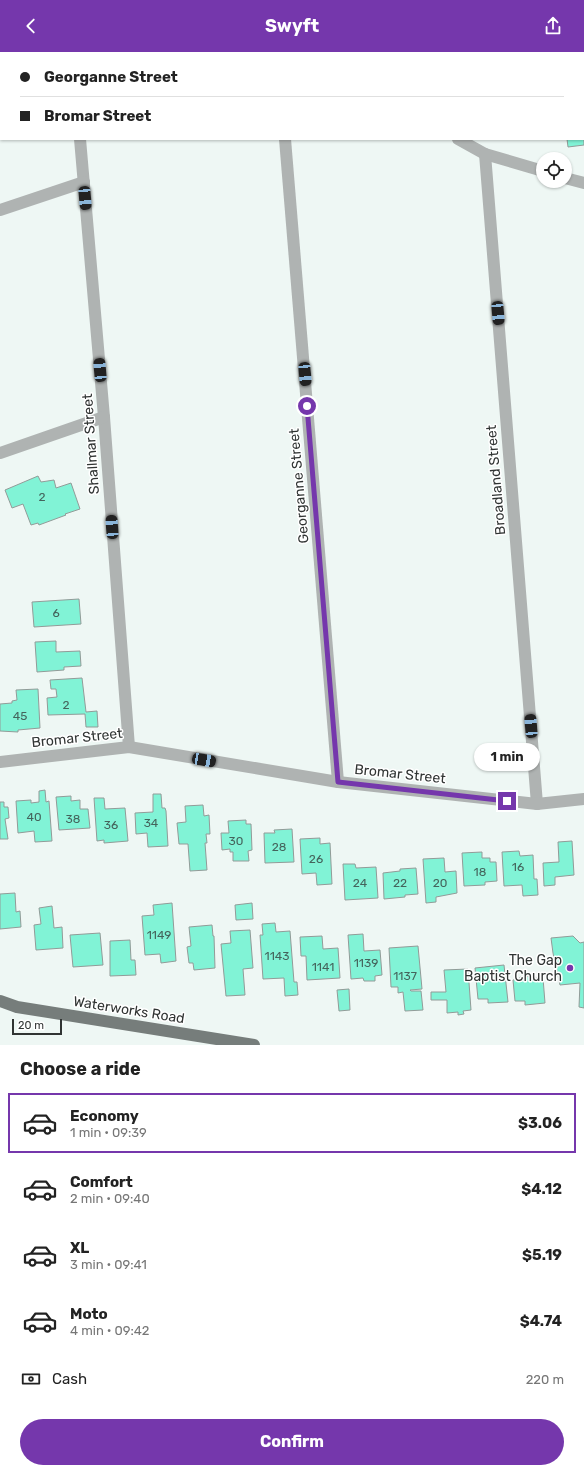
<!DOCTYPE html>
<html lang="en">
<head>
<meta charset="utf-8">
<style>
	:root { --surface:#fff; --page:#f2f2f2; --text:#222; --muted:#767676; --line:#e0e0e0; --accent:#7537ac }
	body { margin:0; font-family:Rubik,sans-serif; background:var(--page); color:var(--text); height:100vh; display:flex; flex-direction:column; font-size:15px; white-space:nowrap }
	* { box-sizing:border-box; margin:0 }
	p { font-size:13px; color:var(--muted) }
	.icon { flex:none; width:22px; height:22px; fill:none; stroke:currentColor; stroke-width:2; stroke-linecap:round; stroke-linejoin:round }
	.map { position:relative; height:993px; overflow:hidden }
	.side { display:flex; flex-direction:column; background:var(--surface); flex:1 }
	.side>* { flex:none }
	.top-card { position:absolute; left:0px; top:0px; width:584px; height:88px; box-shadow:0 1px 3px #0004; display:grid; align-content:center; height:88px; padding:0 20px; background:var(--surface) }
	.fabs { position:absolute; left:536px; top:100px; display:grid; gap:8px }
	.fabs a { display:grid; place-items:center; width:36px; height:36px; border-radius:50%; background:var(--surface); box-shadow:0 1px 3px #0004; font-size:20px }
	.scale { position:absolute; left:12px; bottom:10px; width:50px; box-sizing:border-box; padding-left:4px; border:2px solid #303433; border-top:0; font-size:11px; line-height:14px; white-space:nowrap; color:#303433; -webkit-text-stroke:3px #fff; paint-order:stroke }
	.end { position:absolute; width:18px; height:18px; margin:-9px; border:5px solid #7537ac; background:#fff; box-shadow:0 0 0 2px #fff }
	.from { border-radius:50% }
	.bubble { position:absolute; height:28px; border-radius:14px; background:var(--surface); box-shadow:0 1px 3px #0004; font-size:13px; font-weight:700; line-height:28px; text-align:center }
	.car { position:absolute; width:12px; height:24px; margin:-12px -6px; border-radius:5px; box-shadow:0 0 3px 1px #0007; background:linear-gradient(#222 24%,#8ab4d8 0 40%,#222 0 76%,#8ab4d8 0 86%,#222 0) }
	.top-card b { display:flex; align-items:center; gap:14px; height:38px; font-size:15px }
	.top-card b+b { border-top:1px solid var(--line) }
	.top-card i { width:10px; height:10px; background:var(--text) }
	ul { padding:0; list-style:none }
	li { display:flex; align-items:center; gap:12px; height:60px; margin:0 8px 6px; padding:0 12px; border:2px solid transparent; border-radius:0px }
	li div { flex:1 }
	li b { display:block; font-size:15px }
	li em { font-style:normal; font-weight:700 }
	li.on { border-color:var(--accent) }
	li>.icon { width:36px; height:36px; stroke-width:1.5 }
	h2 { padding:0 20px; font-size:18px; line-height:48px }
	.pay { display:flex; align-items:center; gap:10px; height:44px; padding:0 20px; font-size:15px }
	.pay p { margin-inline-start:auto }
	.cta { display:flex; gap:8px; margin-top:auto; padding:8px 20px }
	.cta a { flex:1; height:46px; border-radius:24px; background:var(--accent); color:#fff; font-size:16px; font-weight:700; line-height:46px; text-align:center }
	header { display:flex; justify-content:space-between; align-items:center; height:52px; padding:0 20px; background:var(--accent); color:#fff; font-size:18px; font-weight:700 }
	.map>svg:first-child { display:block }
</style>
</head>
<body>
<header><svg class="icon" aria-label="back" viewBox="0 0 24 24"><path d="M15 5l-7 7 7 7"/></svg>Swyft<svg class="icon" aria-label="share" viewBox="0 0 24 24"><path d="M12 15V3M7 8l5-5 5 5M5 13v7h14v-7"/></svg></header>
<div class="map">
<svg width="584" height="993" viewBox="0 0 584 993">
	<rect width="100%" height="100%" fill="#eef7f4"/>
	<!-- building -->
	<g fill="#81f3d6" stroke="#929b98">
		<polygon points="583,28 584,93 568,95 567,87 583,87"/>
		<polygon points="38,424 41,430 54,428 56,436 71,431 80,457 65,462 66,463 39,473 38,471 31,473 23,452 12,456 5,438"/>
		<polygon points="79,547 81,572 34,575 32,550"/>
		<polygon points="56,589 56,600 80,599 81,614 64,615 64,618 37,620 35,590"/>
		<polygon points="82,626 86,660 97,659 98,675 86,675 85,662 48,663 47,646 57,645 56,637 51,637 50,628"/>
		<polygon points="38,637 40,676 18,678 18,680 0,679 0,652 12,651 12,649 17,648 16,638"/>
		<polygon points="45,738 46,750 49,749 52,789 35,790 34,779 18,781 16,749 31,748 31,751 39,750 39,739"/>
		<polygon points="153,742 161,742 162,756 165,756 166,759 168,794 148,795 147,781 136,782 135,761 153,760"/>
		<polygon points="71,744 71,749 80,748 80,757 88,757 90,776 59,778 56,745"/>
		<polygon points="94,746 104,746 105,757 125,756 128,789 104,791 104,788 97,789"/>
		<polygon points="0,750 4,750 4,755 8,755 9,766 5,767 8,787 0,787"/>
		<polygon points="203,753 204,764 209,763 210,782 206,782 207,791 205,791 207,818 190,819 188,792 179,792 177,771 186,770 185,754"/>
		<polygon points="246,768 246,772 251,772 252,798 248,799 249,809 233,809 233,800 230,800 230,797 222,798 221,781 229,781 228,769"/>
		<polygon points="292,777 294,810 265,811 264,781 275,781 274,778"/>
		<polygon points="320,786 320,792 330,791 332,832 317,833 316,821 302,822 300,787"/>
		<polygon points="572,789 574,823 555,825 555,833 544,834 543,811 559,810 558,790"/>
		<polygon points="519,799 520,804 533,803 534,827 537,827 538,843 523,844 522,833 504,834 502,800"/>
		<polygon points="482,800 482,806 490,806 490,810 496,810 497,829 485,830 485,833 464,834 462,801"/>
		<polygon points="444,806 445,820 456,819 457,841 436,845 436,850 426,851 423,807"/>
		<polygon points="343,812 355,812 356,816 376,815 378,846 345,848"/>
		<polygon points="416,816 418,842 405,843 405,845 384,847 383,821 400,819 400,817"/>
		<polygon points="15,841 16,860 20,859 21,875 0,877 0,842"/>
		<polygon points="172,851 176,909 161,911 160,902 145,903 142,864 154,863 153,853"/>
		<polygon points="252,851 253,867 236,868 235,853"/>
		<polygon points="52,854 54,876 62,875 63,896 36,898 34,873 41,872 39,856"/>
		<polygon points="275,871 276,880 290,879 294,930 297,930 298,943 285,944 284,926 263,927 260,883 263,883 262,872"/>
		<polygon points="212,873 213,884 214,884 215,916 194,918 193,911 189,911 187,895 191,894 189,875"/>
		<polygon points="250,878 253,916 243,917 245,943 226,944 221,892 231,891 230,879"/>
		<polygon points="100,881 103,913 73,915 70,883"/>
		<polygon points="363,882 364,899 380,898 382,923 375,924 375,929 364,929 363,926 351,927 348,883"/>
		<polygon points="322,884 323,897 338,896 340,926 307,928 306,904 301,904 300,885"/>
		<polygon points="573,884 580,891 584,890 584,956 579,955 580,931 560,933 553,901 551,886"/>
		<polygon points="130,888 131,908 135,908 136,923 110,924 110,889"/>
		<polygon points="418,894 422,937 410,938 411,939 421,939 423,958 405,959 403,940 398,941 398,935 391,935 389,896"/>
		<polygon points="504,913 508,950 488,951 488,947 478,947 475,916"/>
		<polygon points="468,917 471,958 463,959 464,962 458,963 458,960 447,961 447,948 431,948 431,940 446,940 444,918"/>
		<polygon points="535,924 535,926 543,926 545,951 525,953 525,949 515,949 513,928 520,927 520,925"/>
		<polygon points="349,937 350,958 339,959 337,938"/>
	</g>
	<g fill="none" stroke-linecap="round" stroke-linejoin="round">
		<!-- minor -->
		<g stroke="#afb3b2" stroke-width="12">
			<polyline points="73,0 73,1"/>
			<polyline points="278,0 278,1"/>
			<polyline points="304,0 306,1"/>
			<polyline points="80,87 104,365 129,695"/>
			<polyline points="285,87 338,730"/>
			<polyline points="458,87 485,102 543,119"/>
			<polyline points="485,102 537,752"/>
			<polyline points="565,126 584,131"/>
			<polyline points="0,158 84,130"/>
			<polyline points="0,401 104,365"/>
			<polyline points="0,710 129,695 338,730 537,752 584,747"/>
		</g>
		<!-- major -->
		<polyline stroke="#767d7b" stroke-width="12" points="0,949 17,955 254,993"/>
	</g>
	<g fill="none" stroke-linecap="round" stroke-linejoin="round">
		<!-- route -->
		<polyline stroke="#7537ac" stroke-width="5" points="307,354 338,730 507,749"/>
	</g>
	<!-- markers -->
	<circle fill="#7537ac" stroke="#fff" stroke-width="1.5" cx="570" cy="916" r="4"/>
	<g text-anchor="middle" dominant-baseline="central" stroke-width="3" stroke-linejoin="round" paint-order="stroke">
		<!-- number labels -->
		<g font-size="12" fill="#44645c">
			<text x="42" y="445">2</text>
			<text x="56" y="561">6</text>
			<text x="66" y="653">2</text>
			<text x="20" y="664">45</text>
			<text x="34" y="765">40</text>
			<text x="73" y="767">38</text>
			<text x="151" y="771">34</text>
			<text x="111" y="773">36</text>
			<text x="236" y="789">30</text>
			<text x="279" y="795">28</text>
			<text x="316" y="807">26</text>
			<text x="518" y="815">16</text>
			<text x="480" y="820">18</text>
			<text x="360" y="831">24</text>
			<text x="400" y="831">22</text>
			<text x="440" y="831">20</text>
			<text x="159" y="883">1149</text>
			<text x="277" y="904">1143</text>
			<text x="366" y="911">1139</text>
			<text x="323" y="915">1141</text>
			<text x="405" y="924">1137</text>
		</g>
		<!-- street labels -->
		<g font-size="14" fill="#303433" stroke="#fff">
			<text transform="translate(91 392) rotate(-94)">Shallmar Street</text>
			<text transform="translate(496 428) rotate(-95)">Broadland Street</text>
			<text transform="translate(299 434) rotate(-95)">Georganne Street</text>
			<text transform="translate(77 686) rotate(-6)">Bromar Street</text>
			<text transform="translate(400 722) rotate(6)">Bromar Street</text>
			<text transform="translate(129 958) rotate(9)">Waterworks Road</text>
		</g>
		<!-- poi labels -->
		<g font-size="14" fill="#303433" stroke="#fff" text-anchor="end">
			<text x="562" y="908">The Gap<tspan x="562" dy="16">Baptist Church</tspan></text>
		</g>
	</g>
</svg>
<div class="fabs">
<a><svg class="icon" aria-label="locate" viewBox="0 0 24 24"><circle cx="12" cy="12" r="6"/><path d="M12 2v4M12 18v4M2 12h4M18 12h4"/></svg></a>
</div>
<div class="scale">20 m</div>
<i class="end from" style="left:307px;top:354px"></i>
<i class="end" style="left:507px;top:749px"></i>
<div class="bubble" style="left:474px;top:691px;width:66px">1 min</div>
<i class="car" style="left:85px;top:146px;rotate:175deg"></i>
<i class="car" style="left:498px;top:261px;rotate:175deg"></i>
<i class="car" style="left:100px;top:318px;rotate:355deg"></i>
<i class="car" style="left:305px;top:322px;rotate:175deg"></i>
<i class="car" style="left:112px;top:475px;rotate:356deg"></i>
<i class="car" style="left:531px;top:674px;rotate:355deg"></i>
<i class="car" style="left:204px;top:708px;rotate:100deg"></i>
<div class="top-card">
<b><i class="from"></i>Georganne Street</b>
<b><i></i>Bromar Street</b>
</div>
</div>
<section class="side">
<h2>Choose a ride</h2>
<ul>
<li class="on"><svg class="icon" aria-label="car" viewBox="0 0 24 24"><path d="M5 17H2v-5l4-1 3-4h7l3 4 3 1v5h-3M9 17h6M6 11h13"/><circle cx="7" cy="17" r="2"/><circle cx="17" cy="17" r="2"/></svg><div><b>Economy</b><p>1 min · 09:39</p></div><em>$3.06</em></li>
<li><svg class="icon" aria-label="car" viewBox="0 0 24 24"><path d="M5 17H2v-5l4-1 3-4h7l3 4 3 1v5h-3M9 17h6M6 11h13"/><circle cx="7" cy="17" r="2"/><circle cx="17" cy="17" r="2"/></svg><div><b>Comfort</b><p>2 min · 09:40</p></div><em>$4.12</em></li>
<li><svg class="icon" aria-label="car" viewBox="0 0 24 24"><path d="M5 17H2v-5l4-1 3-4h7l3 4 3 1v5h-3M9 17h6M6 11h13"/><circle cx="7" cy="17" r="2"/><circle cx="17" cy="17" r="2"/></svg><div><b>XL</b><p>3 min · 09:41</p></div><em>$5.19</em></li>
<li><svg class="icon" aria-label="car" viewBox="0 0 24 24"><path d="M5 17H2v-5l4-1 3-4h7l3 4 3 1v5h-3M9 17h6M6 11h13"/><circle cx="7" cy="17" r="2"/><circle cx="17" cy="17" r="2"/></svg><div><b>Moto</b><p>4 min · 09:42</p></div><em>$4.74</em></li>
</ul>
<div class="pay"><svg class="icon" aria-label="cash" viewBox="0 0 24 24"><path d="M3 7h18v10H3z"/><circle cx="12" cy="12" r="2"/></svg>Cash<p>220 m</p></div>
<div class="cta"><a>Confirm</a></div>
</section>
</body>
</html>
